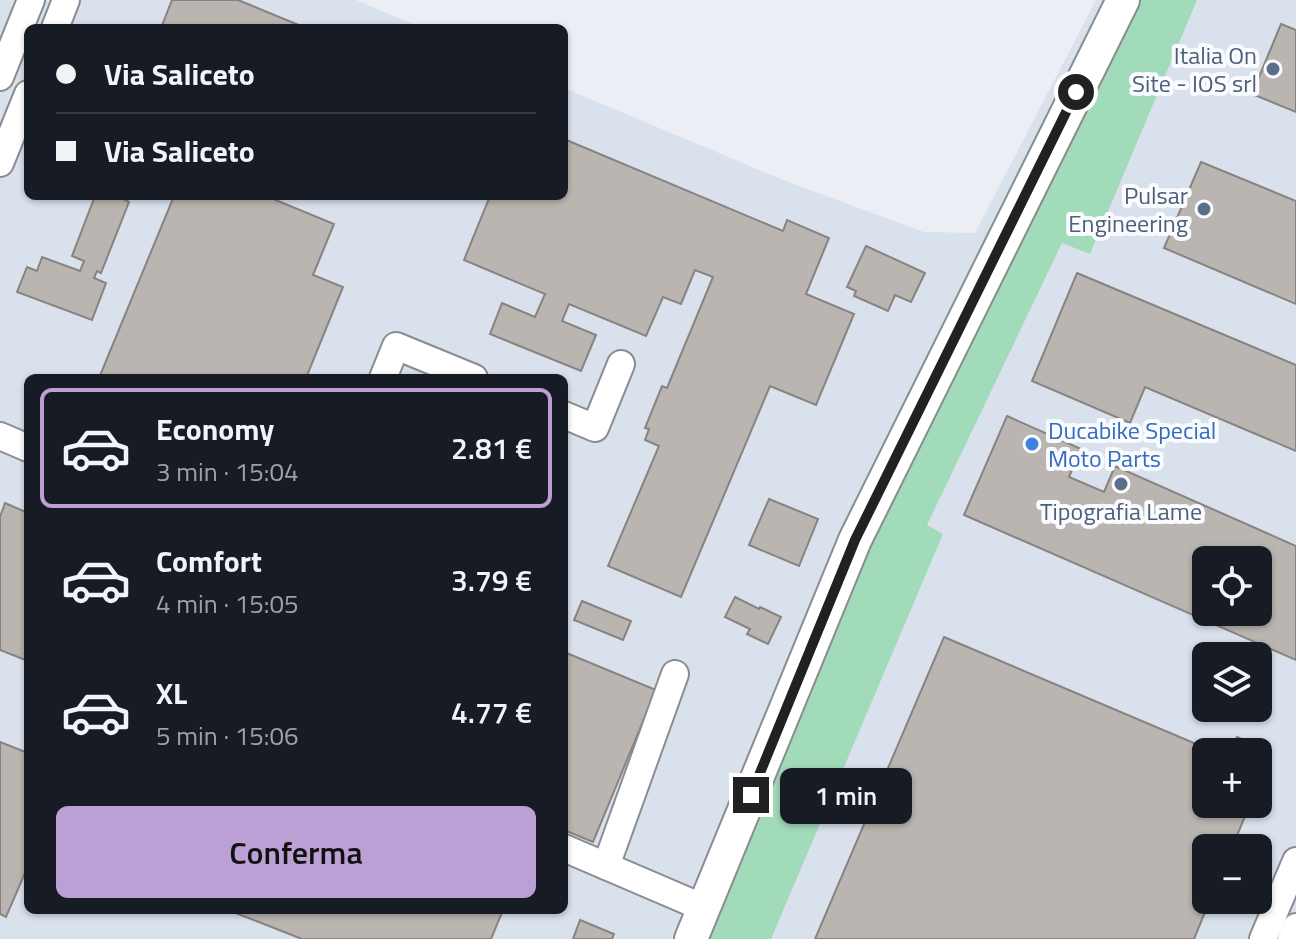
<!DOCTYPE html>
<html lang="it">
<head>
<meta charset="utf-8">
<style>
	:root { --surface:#171b24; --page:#20242c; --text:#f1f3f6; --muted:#9ea1a6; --line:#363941; --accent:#bb9fd5 }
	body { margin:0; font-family:"Titillium Web",sans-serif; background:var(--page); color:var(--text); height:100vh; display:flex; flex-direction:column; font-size:30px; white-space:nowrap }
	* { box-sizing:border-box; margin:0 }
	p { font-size:26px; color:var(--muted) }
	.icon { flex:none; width:44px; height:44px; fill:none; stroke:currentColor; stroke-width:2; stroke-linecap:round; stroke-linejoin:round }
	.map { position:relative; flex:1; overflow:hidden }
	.drawer { position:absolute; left:24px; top:374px; width:544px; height:540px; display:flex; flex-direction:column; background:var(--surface); border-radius:12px; box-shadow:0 2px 6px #0004 }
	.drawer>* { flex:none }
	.top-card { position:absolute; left:24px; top:24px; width:544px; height:176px; border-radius:12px; box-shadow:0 2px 6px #0004; display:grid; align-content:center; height:176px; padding:0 32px; background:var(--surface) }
	.controls { position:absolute; left:1192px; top:546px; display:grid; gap:16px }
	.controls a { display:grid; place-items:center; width:80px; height:80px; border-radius:12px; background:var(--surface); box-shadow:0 2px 6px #0004; font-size:40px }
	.end { position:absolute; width:36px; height:36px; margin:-18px; border:10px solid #202123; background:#fff; box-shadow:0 0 0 4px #fff }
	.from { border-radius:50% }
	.bubble { position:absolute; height:56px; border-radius:12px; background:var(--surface); box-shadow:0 2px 6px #0004; font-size:26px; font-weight:600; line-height:56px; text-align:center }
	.top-card b { display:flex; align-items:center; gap:28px; height:76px; font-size:30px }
	.top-card b+b { border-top:2px solid var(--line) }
	.top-card i { width:20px; height:20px; background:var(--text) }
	ul { padding:14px 0 0; list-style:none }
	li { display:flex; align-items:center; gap:24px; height:120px; margin:0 16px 12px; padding:0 16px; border:4px solid transparent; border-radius:12px }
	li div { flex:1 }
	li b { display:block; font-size:30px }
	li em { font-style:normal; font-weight:600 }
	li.selected { border-color:var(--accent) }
	li>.icon { width:72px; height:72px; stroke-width:1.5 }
	.cta { display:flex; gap:16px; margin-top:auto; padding:16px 32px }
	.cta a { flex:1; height:92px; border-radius:12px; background:var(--accent); color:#111; font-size:32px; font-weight:600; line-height:92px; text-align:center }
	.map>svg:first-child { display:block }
</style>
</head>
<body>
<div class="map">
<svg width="1296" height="939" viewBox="0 0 1296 939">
	<rect width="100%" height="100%" fill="#ebeef4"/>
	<!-- built -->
	<path fill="#d9e1ec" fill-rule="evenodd" d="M0,0H356L422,28H28V196H564V88L783,180L924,232L975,233L1096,0H1296V939H0ZM28,378H564V910H28ZM1206,560H1258V612H1206ZM1206,656H1258V708H1206ZM1206,752H1258V804H1206ZM1206,848H1258V900H1206Z"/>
	<!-- green -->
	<polygon fill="#a2dbba" points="1138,0 1197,0 1090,254 1062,243 927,525 943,534 771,939 706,939 858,569"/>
	<!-- building -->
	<g fill="#bbb5b1" stroke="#888380" stroke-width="2" fill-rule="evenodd">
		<polygon points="172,0 238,0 306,28 161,28"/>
		<polygon points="1281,24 1296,30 1296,112 1252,94"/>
		<polygon points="564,139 783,231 787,220 829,238 806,294 854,314 816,405 770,386 681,597 608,566 659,446 645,440 649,429 645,428 662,386 667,388 713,277 695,270 681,304 663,297 646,336 569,304 562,321 596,335 581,371 490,334 502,303 535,317 545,294 464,260 490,196 564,196"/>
		<polygon points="1201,162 1296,201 1296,304 1164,248"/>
		<polygon points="95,196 118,196 129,202 101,273 97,271 94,278 106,283 92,320 17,292 27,267 37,271 42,257 80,271 84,261 72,256"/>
		<polygon points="174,196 266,196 334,224 313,275 343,287 306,378 99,378"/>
		<polygon points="866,246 925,273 911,302 895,295 888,311 854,296 856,291 847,287"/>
		<polygon points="1077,273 1296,365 1296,451 1145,387 1130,423 1032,381"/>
		<path d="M1007,416L1081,449L1069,477L1104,492L1115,466L1296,546V660L964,515ZM1206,560H1258V612H1206Z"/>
		<polygon points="769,499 818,519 799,566 749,545"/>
		<polygon points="5,503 28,513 28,661 0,650 0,517"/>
		<polygon points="735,597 759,609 760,607 781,617 768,644 747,634 750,629 725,617"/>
		<polygon points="582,601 631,621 623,640 574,620"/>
		<polygon points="944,637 1215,752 1206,752 1206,804 1250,804 1232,848 1206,848 1206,900 1210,900 1194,939 815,939"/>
		<polygon points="564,652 656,690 593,842 564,830"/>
		<polygon points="1237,737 1263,748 1258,760 1258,752 1230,752"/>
		<polygon points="0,742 28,753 28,866 6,917 0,914"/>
		<polygon points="228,910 503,910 491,939 302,939"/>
		<polygon points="580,920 614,934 612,939 573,939"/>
	</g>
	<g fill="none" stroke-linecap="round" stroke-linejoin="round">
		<defs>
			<g id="minor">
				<polyline points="55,28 66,0"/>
				<polyline points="0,77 31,0"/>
				<polyline points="0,163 28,94"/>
				<polyline points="383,378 396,346 474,378"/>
				<polyline points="564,415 595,428 621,364"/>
				<polyline points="0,436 28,448"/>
				<polyline points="564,848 704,908"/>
				<polyline points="606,866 675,674"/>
				<polyline points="1263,939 1296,861"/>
				<polyline points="1291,939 1296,927"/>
			</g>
			<polyline id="major" points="691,939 855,540 1123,0"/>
		</defs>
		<!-- minor casing -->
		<use href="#minor" stroke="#898c91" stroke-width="30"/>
		<!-- major casing -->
		<use href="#major" stroke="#898c91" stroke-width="36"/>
		<!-- minor -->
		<use href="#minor" stroke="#fff" stroke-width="26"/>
		<!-- major -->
		<use href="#major" stroke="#fff" stroke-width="32"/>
	</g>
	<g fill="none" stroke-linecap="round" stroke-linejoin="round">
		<!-- route -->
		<polyline stroke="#202123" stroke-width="10" points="751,795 855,540 1076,92"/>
	</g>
	<!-- markers -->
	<g fill="#5c6f8a" stroke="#f9fbff" stroke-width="3">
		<circle cx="1273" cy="69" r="8"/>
		<circle cx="1204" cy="209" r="8"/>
		<circle cx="1121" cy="484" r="8"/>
	</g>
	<circle fill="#3f7fe0" stroke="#f9fbff" stroke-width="3" cx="1032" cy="444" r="8"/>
	<g text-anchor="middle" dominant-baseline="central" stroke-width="8" stroke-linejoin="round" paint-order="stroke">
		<!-- service labels -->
		<g font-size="24" fill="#4e5e75" stroke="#f9fbff" text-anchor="end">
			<text x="1257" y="55">Italia On<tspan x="1257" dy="28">Site - IOS srl</tspan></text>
			<text x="1188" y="195">Pulsar<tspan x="1188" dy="28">Engineering</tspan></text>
			<text x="1121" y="511" text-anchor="middle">Tipografia Lame</text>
		</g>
		<!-- shop labels -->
		<g font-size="24" fill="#366cbe" stroke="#f9fbff" text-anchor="start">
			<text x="1048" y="430">Ducabike Special<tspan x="1048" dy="28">Moto Parts</tspan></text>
		</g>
	</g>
</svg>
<div class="controls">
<a><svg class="icon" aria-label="locate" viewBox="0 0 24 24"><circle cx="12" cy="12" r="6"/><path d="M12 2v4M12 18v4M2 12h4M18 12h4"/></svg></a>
<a><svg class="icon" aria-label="layers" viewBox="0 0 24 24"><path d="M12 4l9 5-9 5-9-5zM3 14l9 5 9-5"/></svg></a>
<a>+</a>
<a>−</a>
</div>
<i class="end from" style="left:1076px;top:92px"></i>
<i class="end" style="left:751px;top:795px"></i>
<div class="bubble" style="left:780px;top:768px;width:132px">1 min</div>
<div class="top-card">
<b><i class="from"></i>Via Saliceto</b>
<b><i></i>Via Saliceto</b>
</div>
<section class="drawer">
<ul>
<li class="selected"><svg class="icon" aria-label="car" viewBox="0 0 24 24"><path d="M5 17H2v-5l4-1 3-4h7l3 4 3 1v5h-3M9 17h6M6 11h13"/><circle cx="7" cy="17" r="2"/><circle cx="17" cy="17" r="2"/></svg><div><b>Economy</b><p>3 min · 15:04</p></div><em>2.81 €</em></li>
<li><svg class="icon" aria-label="car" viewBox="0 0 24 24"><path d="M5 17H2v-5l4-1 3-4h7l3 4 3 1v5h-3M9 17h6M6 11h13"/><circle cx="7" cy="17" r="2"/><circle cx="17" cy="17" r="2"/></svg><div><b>Comfort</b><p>4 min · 15:05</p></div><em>3.79 €</em></li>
<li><svg class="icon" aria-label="car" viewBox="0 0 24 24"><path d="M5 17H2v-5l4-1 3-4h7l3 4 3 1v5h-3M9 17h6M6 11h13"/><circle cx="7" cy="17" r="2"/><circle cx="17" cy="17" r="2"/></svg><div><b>XL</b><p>5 min · 15:06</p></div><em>4.77 €</em></li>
</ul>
<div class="cta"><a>Conferma</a></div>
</section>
</div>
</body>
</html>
